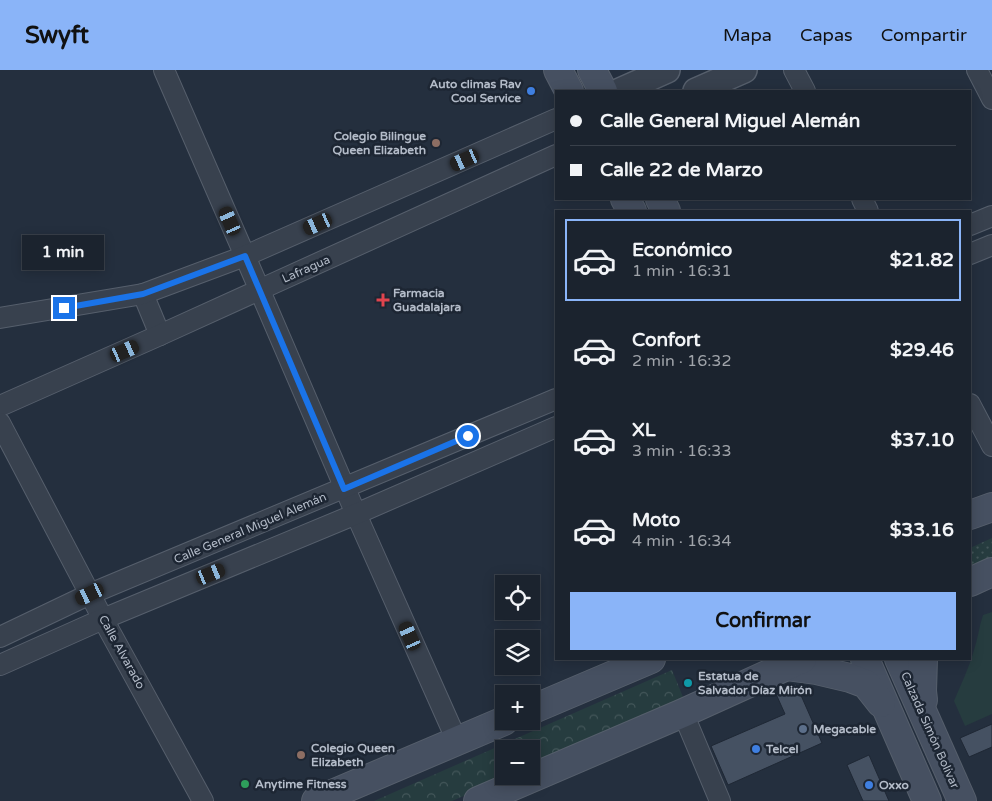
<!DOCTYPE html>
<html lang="es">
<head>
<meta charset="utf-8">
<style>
	:root { --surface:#1b232e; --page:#282f3a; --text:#f1f3f6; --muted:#a0a4aa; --line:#39404a; --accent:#8ab4f8 }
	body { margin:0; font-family:"Varela Round",sans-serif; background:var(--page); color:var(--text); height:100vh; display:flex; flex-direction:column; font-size:19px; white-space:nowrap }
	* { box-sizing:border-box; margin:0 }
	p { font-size:16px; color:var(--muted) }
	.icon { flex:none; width:28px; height:28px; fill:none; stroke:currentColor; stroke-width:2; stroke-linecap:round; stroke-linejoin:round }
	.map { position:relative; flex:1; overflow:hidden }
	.side { position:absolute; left:555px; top:140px; width:416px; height:450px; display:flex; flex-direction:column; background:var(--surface); border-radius:0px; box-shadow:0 2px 12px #0003,0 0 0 1px var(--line) }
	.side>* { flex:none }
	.guide { position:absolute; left:555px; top:20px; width:416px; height:110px; border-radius:0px; box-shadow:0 2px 12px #0003,0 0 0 1px var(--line); display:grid; align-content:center; height:110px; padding:0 15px; background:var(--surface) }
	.tools { position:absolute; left:495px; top:505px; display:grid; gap:10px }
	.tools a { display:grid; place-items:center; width:45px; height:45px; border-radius:0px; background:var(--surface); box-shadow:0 2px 12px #0003,0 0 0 1px var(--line); font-size:25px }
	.end { position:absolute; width:22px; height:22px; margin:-11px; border:6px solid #1a73e8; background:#fff; box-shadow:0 0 0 2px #fff }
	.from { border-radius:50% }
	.bubble { position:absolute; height:35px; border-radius:0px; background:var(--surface); box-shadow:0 2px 12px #0003,0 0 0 1px var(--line); font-size:16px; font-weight:700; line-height:35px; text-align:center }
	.car { position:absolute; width:15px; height:30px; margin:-15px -8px; border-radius:6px; box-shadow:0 0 4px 1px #0007; background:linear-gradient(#222 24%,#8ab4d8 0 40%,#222 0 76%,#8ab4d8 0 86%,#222 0) }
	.guide b { display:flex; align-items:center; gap:18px; height:48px; font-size:19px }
	.guide b+b { border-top:1px solid var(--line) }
	.guide i { width:12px; height:12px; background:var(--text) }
	ul { padding:9px 0 0; list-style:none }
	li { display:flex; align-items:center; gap:15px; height:82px; margin:0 10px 8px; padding:0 5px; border:2px solid transparent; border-radius:0px }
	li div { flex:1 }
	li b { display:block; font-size:19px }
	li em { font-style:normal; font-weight:700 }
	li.current { border-color:var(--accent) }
	li>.icon { width:45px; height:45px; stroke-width:1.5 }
	.button { display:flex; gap:10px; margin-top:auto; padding:10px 15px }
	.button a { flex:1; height:58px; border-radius:0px; background:var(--accent); color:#111; font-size:20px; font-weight:700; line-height:58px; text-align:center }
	header { display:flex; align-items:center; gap:30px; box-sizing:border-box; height:70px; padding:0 25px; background:var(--accent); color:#111 }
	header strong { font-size:24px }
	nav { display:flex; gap:28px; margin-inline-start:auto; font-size:18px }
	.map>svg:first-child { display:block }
</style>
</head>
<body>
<header>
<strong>Swyft</strong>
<nav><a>Mapa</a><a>Capas</a><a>Compartir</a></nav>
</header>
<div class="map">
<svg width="992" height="731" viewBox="0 0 992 731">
	<defs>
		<pattern id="forest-crowns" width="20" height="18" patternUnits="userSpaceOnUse" patternTransform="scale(1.25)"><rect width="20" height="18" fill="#263c3f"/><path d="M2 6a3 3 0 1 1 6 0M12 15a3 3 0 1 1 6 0" fill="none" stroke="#435659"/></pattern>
		<pattern id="park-dots" width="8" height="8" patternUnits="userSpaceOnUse" patternTransform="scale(1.25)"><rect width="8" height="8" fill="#263c3f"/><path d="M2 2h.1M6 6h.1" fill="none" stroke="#435659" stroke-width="1.8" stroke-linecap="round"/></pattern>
	</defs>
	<rect width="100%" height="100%" fill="#242f3e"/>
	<!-- green -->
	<path fill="#263c3f" d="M992,542V644L965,656L954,631C961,614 969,598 974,580C978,568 979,557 983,545Z"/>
	<!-- forest -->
	<polygon fill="url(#forest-crowns)" points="672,600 685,632 531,697 531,679 504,679 504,706 510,706 452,731 374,731"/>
	<!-- park -->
	<polygon fill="url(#park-dots)" points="992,468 992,489 970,499 970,478"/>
	<!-- building -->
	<g fill="#455162" stroke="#1f2835">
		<polygon points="796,614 822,673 728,715 711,676 785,644 776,624"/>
		<polygon points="992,654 992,677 969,687 960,668"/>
		<polygon points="869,685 875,699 889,731 863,731 847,695"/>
	</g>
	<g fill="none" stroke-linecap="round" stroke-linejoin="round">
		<defs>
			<g id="minor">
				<polyline points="164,0 245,186 356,444 457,671"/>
				<polyline points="794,0 805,21"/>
				<polyline points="977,0 992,29"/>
				<polyline points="862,129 868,141"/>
				<polyline points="970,155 992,146"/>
				<polyline points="970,184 992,175"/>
				<polyline points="143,224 160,265"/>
				<polyline points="0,248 143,224 245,186 556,49"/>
				<polyline points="970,334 992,376"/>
				<polyline points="0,336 160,265 556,85"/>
				<polyline points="0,353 103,549 203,731"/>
				<polyline points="0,567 90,524 556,329"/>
				<polyline points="0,595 103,549 356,444 556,357"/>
				<polyline points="683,643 720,731"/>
			</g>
			<g id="tertiary">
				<polyline points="620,21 667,0"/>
				<polyline points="696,21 744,0"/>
			</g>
			<g id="secondary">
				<polyline points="558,0 569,21"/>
				<polyline points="592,0 603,21"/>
				<polyline points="625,129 632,141"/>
				<polyline points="660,129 666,141"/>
				<polyline points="970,445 992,437"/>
				<polyline points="970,512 992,502"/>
				<polyline points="865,589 927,731"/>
				<polyline points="899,589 962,731"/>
				<polyline points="923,589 922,621 923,630"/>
				<polyline points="786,596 816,600 850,608 866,614 881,633"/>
				<polyline points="531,640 651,589"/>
				<polyline points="316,731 504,651"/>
				<polyline points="478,731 683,643 802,589"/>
			</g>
		</defs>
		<!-- minor casing -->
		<use href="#minor" stroke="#565f6c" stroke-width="22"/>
		<!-- tertiary casing -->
		<use href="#tertiary" stroke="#565f6c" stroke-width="28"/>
		<!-- secondary casing -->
		<use href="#secondary" stroke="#565f6c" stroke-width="30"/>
		<!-- minor -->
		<use href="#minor" stroke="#38414e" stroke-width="20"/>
		<!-- tertiary -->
		<use href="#tertiary" stroke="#38414e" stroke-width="25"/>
		<!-- secondary -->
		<use href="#secondary" stroke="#465061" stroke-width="28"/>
	</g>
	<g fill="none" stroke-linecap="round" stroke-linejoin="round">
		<!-- route -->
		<polyline stroke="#1a73e8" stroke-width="6" points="64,238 143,224 245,186 344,419 468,366"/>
	</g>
	<!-- markers -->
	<g fill="#3f7fe0" stroke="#1d2633" stroke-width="2">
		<circle cx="531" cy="21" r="5"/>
		<circle cx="756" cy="679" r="5"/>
		<circle cx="869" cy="715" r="5"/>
	</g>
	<g fill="#8d6e63" stroke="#1d2633" stroke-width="2">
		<circle cx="436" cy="73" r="5"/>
		<circle cx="301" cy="685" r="5"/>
	</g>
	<path fill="#e0444e" stroke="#1d2633" stroke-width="2" d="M380.5 222.5h5v5h5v5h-5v5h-5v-5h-5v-5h5z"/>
	<circle fill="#0f9aa8" stroke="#1d2633" stroke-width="2" cx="688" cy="613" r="5"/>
	<circle fill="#5c6f8a" stroke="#1d2633" stroke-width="2" cx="803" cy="659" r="5"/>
	<circle fill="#2e9e5b" stroke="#1d2633" stroke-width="2" cx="245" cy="714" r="5"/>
	<g text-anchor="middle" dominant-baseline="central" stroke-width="5" stroke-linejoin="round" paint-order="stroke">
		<!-- poi labels -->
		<g font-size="12" font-weight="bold" fill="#b4bcc9" stroke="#1d2633" text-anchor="start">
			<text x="521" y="14" text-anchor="end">Auto climas Rav<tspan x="521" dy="14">Cool Service</tspan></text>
			<text x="426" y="66" text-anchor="end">Colegio Bilingue<tspan x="426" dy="14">Queen Elizabeth</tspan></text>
			<text x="393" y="223">Farmacia<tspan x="393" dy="14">Guadalajara</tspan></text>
			<text x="698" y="606">Estatua de<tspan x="698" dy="14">Salvador Díaz Mirón</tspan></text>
			<text x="813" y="659">Megacable</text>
			<text x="311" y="678">Colegio Queen<tspan x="311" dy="14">Elizabeth</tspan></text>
			<text x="766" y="679">Telcel</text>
			<text x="255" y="714">Anytime Fitness</text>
			<text x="879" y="715">Oxxo</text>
		</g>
		<!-- street labels -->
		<g font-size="12" fill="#b4bcc9" stroke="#1d2633">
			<text transform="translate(306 199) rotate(-24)">Lafragua</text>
			<text transform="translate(250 458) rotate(-23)">Calle General Miguel Alemán</text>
			<text transform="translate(122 582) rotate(61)">Calle Alvarado</text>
			<text transform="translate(930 660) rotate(66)">Calzada Simón Bolívar</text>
		</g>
	</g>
</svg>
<div class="tools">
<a><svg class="icon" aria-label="locate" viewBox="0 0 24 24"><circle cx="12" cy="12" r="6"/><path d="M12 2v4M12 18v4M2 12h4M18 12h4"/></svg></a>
<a><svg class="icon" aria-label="layers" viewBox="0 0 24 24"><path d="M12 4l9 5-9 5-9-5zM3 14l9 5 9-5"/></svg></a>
<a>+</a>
<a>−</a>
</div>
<i class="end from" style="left:468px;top:366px"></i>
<i class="end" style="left:64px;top:238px"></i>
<div class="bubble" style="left:22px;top:165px;width:82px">1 min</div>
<i class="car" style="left:465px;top:90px;rotate:246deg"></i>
<i class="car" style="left:230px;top:151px;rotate:336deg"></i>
<i class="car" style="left:318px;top:154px;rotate:246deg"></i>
<i class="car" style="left:125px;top:281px;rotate:66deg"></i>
<i class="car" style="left:211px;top:504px;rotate:68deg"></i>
<i class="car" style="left:90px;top:524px;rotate:244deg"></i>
<i class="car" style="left:410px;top:566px;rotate:336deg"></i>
<div class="guide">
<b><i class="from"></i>Calle General Miguel Alemán</b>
<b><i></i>Calle 22 de Marzo</b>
</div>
<section class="side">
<ul>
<li class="current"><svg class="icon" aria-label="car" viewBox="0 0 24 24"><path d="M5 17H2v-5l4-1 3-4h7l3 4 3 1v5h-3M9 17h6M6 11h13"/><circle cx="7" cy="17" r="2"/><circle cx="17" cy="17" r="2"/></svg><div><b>Económico</b><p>1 min · 16:31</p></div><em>$21.82</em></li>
<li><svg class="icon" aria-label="car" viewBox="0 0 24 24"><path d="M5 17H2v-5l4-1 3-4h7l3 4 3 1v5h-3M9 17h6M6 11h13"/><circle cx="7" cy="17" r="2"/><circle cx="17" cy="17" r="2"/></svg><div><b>Confort</b><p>2 min · 16:32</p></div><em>$29.46</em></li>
<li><svg class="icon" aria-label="car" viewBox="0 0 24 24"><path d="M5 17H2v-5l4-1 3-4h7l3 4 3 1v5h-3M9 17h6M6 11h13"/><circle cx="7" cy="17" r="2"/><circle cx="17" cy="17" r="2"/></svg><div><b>XL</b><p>3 min · 16:33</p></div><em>$37.10</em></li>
<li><svg class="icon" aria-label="car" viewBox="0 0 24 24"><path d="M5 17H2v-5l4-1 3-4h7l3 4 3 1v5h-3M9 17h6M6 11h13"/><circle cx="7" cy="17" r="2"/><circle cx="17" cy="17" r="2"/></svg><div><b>Moto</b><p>4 min · 16:34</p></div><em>$33.16</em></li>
</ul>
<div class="button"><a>Confirmar</a></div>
</section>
</div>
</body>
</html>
